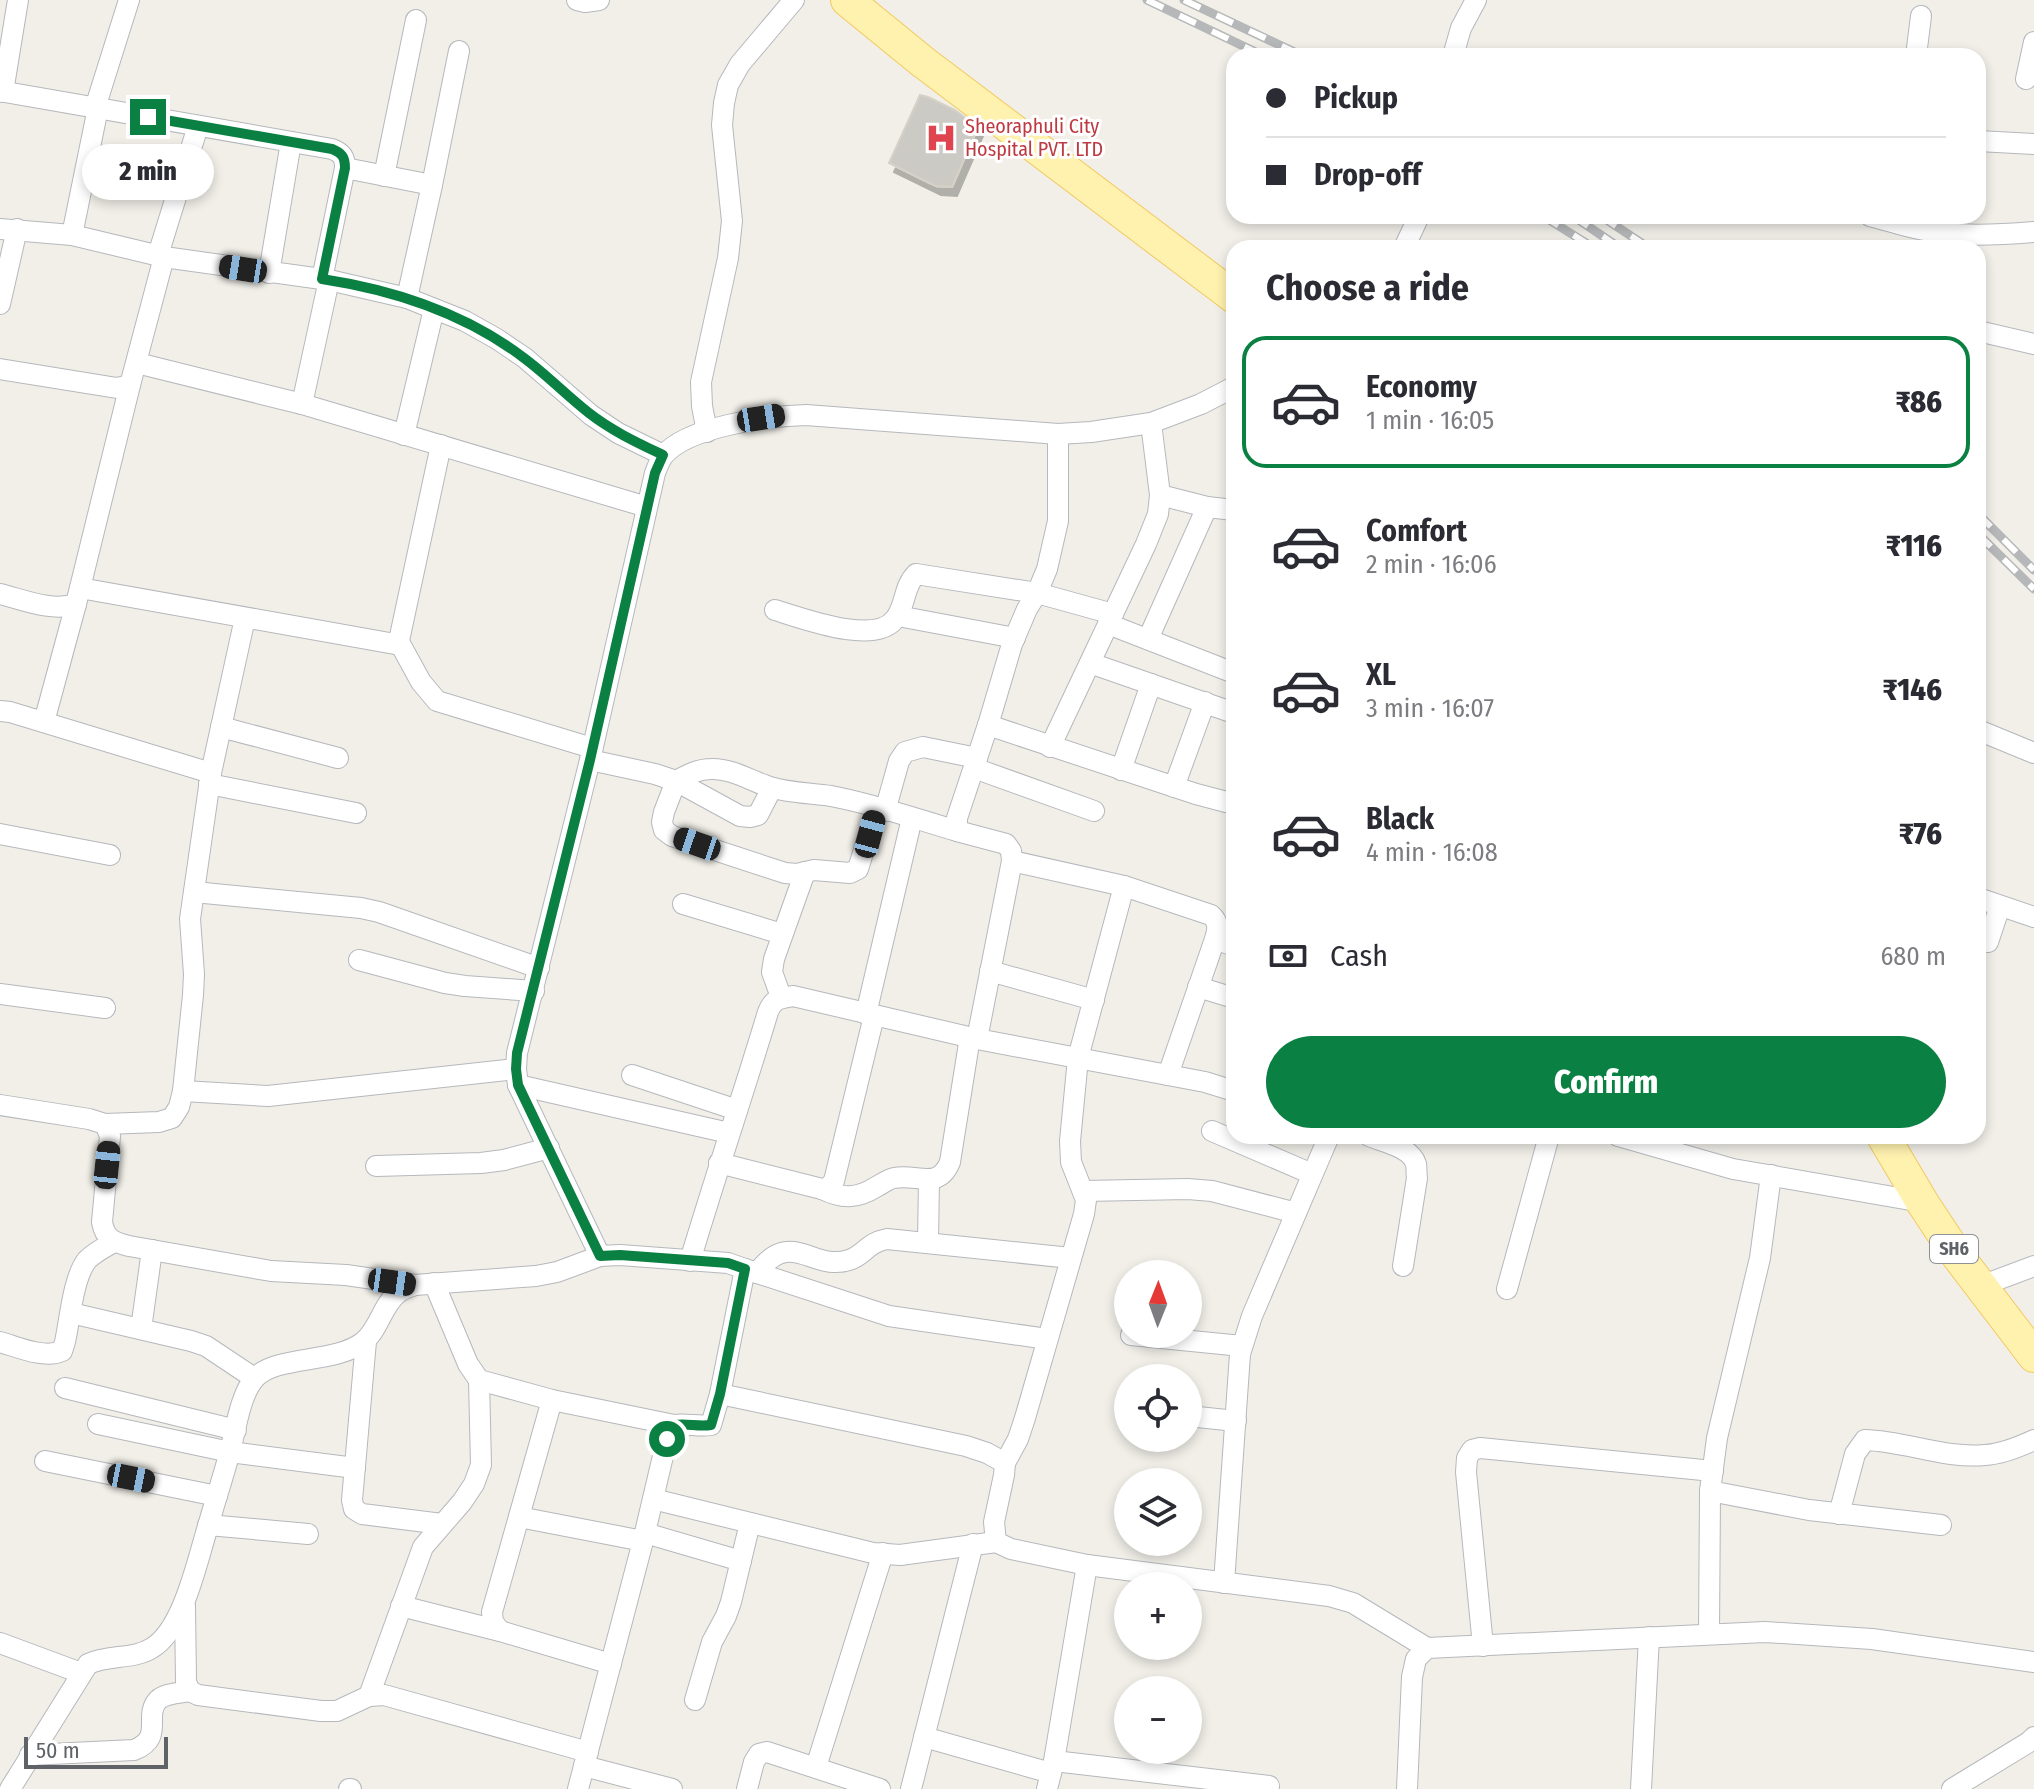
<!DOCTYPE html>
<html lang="en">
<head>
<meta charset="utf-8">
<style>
	:root { --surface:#fff; --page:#f7f7f7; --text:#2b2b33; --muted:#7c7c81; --line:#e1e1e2; --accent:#0b8043 }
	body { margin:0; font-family:"Fira Sans Condensed",sans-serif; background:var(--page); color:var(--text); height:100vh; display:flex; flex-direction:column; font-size:30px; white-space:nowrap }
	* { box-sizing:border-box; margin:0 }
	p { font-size:26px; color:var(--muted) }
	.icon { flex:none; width:44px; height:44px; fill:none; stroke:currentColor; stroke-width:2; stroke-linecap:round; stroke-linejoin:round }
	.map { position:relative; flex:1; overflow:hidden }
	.sheet { position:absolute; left:1226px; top:240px; width:760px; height:904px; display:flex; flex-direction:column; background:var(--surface); border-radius:24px; box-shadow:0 4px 12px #0003 }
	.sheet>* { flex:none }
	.banner { position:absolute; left:1226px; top:48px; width:760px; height:176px; border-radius:24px; box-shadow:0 4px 12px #0003; display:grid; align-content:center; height:176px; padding:0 40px; background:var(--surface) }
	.needle { width:52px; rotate:1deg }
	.fabs { position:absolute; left:1114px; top:1260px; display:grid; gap:16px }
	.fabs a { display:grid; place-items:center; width:88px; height:88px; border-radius:50%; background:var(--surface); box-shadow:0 4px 12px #0003; font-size:40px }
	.scale { position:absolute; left:24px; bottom:20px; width:144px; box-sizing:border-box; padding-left:8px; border:4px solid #5f6368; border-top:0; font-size:22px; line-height:28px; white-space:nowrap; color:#5f6368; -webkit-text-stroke:6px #fff; paint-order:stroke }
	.end { position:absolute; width:36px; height:36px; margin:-18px; border:10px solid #0b8043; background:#fff; box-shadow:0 0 0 4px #fff }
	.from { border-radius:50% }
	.bubble { position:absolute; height:56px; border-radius:28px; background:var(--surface); box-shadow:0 4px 12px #0003; font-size:26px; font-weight:800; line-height:56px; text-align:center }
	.car { position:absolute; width:24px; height:48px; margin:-24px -12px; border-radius:10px; box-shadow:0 0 6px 2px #0007; background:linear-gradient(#222 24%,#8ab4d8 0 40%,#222 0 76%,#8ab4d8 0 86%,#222 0) }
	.banner b { display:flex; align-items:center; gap:28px; height:76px; font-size:30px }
	.banner b+b { border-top:2px solid var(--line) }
	.banner i { width:20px; height:20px; background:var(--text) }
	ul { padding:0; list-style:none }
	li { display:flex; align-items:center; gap:24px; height:132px; margin:0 16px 12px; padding:0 24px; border:4px solid transparent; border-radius:24px }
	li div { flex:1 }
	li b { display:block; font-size:30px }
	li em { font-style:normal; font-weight:800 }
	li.current { border-color:var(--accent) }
	li>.icon { width:72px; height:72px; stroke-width:1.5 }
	h2 { padding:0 40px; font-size:36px; line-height:96px }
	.pay { display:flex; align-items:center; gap:20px; height:88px; padding:0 40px; font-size:30px }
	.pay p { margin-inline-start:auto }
	.cta { display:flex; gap:16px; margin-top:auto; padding:16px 40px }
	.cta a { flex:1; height:92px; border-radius:48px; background:var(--accent); color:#fff; font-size:32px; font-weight:800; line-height:92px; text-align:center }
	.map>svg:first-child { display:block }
</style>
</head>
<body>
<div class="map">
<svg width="2034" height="1789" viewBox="0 0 2034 1789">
	<defs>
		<filter id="shadow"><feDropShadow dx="5" dy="9" stdDeviation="0" flood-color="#0004"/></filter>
	</defs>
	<rect width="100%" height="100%" fill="#f1efe8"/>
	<!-- building -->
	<polygon fill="#cccac5" stroke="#d6d1c6" stroke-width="2" filter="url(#shadow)" points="920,95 928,97 955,110 978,127 952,187 936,186 889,163"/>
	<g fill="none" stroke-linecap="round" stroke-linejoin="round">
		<defs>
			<g id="minor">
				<polyline points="577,0 585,2 599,0"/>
				<polyline points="1453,56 1461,28 1476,0"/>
				<polyline points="1916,56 1921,16"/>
				<polyline points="2026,79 2034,42"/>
				<path d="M0,91L332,149C342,153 345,157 345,168L322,279"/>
				<polyline points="3,92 18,0"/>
				<polyline points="95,108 129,0"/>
				<polyline points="1978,141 2034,144"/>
				<polyline points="345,168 432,185"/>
				<polyline points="384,176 416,20"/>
				<path d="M1870,216C1886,220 1903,226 1919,229C1956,237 1996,235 2034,232"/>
				<polyline points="0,229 72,235 164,257 329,280 407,298 465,321 497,339 525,358 591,415 618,433 663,455"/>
				<polyline points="72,235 98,108"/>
				<polyline points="1404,248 1419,216"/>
				<polyline points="158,255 198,126"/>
				<polyline points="269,273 291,142"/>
				<polyline points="407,298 432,185 459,51"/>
				<polyline points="0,304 17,229"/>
				<polyline points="1978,331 2034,344"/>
				<polyline points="137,363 302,404 647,507"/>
				<polyline points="0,369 117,388 130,385 164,257"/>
				<polyline points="302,404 329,280"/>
				<polyline points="707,432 702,406 701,382 728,258 732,221 722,125 724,103 728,85 740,64 794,0"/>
				<polyline points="404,435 434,309"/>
				<polyline points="1160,495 1207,507 1234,510"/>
				<polyline points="80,588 395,644 400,636 441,445"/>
				<path d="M0,594C24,600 52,612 76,604L130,385"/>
				<path d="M775,610C802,618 875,646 895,619C906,606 903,587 916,574L1037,593L1113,614"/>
				<polyline points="898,616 1015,638"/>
				<polyline points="1108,624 1234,673"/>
				<polyline points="1148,639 1207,507"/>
				<polyline points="398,640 421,682 437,701 592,748"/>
				<polyline points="1090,663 1234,713"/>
				<polyline points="0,711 10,712 211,773"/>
				<polyline points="44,722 76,604"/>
				<polyline points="988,725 1196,794 1234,804"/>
				<polyline points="221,727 338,758"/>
				<polyline points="1978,730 2034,753"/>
				<polyline points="1050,747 1146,544 1158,514 1160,495 1151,423"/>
				<polyline points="590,760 655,774 676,781 740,816 750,817 758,815 772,788"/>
				<polyline points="974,768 1094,811"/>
				<polyline points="1121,770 1151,684"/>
				<polyline points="209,784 356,813"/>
				<polyline points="1174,787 1205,702"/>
				<path d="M877,808L858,869L850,873L814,870L797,874L785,873L672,836L664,830L662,822L664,812L676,781C687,775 698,769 711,769C731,768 751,781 770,787C789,793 811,793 831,796C874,804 916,819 957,831"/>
				<polyline points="885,811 899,761 905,752 923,747 977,758"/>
				<polyline points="0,834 110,855"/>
				<path d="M1012,861L1124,886L1211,915C1219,922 1218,929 1215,939L1168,1075"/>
				<polyline points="194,892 361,908 379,912 539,968"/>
				<polyline points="1978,898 2034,917"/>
				<polyline points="683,904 782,934"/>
				<polyline points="1215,939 1234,946"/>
				<polyline points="1988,942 2000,906"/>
				<polyline points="359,960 445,983 465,986 534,991"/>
				<polyline points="990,971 1094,1000"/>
				<polyline points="1198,987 1234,998"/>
				<polyline points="0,994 105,1008"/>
				<polyline points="781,997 772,972 774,959 805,872"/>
				<polyline points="866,1014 912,818"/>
				<polyline points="977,1039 1012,861 1011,851 1006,844 957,831 957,818 988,725 1012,644 1027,609 1037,593 1047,569 1058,521 1058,434"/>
				<polyline points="632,1075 737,1110"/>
				<polyline points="518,1085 729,1133"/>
				<polyline points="183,1091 268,1096 516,1069"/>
				<path d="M0,1105L89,1119L105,1124L110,1136L102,1222C105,1239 113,1242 129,1246L271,1271L346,1275L415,1285"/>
				<polyline points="105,1124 159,1122 172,1118 179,1107 183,1091 193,995 194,974 190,919 211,773 245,618"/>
				<polyline points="1212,1131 1312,1174"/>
				<path d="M1369,1136C1383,1142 1411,1147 1416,1164C1417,1168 1416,1173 1417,1178L1403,1266"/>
				<polyline points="1618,1136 1733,1169 1922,1202"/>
				<polyline points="719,1163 822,1189 829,1187 834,1181 874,1016"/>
				<polyline points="376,1166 481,1163 504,1160 549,1148"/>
				<path d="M822,1189C842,1199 857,1199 876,1187C882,1184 888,1179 894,1178C917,1173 938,1191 950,1162L970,1037"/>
				<polyline points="1083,1191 1188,1189 1212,1191 1296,1213"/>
				<polyline points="928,1242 929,1179"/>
				<path d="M600,1256L518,1085L516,1069L517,1053L590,760L655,473C657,468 660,460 663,456C687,426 770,416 806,415L1058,434L1091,432L1151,423L1201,404L1234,387"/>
				<path d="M690,1261C715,1177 743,1095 768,1012C773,999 780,998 793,996L977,1039L1205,1082L1234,1091"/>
				<polyline points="745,1269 889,1316 1047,1339"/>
				<path d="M757,1273C791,1227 812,1272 849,1260C865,1255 866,1243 887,1239L1071,1258"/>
				<polyline points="434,1283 468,1364 479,1380 552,1400 674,1425"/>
				<polyline points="1981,1286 2034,1266"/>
				<polyline points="1507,1289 1549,1136"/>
				<polyline points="71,1313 191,1341 206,1346 254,1378"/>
				<polyline points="141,1329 152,1250"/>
				<polyline points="1131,1335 1242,1346"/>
				<polyline points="366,1341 352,1500 354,1509 362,1514 442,1524"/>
				<path d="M0,1342C18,1347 44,1359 62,1351L65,1342C70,1319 73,1278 87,1260C95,1252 105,1247 114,1242"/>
				<polyline points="65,1388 236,1430"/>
				<polyline points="720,1394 966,1446 987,1453 1005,1463 1004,1475 994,1522 996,1542 1011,1549 1087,1565 1329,1596 1353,1603 1427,1648"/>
				<polyline points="552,1400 492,1612 493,1622 500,1631 611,1664"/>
				<polyline points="1188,1416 1236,1421"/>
				<polyline points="98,1424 230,1452 355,1468"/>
				<polyline points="45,1461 217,1496"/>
				<polyline points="1005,1463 1018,1439 1025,1418 1084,1214 1086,1200 1071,1162 1070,1141 1078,1058 1124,886"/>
				<polyline points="1710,1491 1809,1510 1941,1525"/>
				<polyline points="653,1499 873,1553 900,1555 996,1542"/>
				<path d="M1839,1514L1855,1454L1865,1440C1905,1441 1945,1459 1985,1455C2002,1454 2019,1447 2034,1440"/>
				<polyline points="519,1517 643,1541"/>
				<polyline points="208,1525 308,1534"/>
				<polyline points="645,1533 741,1561"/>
				<polyline points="1224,1583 1240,1354 1252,1316 1329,1136"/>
				<polyline points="185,1606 186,1682 190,1691 198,1695 321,1711 337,1711 369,1696 384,1695 588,1752"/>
				<polyline points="401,1606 500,1631"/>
				<polyline points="1709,1634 1710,1491 1717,1438 1760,1258 1771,1175"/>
				<polyline points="0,1643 81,1673"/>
				<polyline points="1483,1646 1466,1472 1467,1458 1472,1450 1480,1448 1713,1471"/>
				<polyline points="369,1696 423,1547 462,1502 474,1484 481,1465 479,1380"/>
				<polyline points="695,1700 712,1642 726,1616 731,1602 750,1523"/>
				<polyline points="924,1737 1051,1773"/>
				<path d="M30,1755L134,1750C165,1738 143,1716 158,1700C165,1693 181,1693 190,1691"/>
				<polyline points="1054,1761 1269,1786"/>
				<polyline points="584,1766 672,1789"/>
				<polyline points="816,1767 883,1553"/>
				<path d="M10,1789L88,1664C109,1654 133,1660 152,1648C184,1629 198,1557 209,1523C216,1497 225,1472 231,1447C236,1427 241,1393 255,1378C276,1355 335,1364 363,1342C379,1330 382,1305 398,1293C402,1289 410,1287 415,1285L536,1276L557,1272L600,1256L620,1255L728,1263L745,1269L720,1394L711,1425C698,1427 687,1423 674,1425L667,1439L643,1541L578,1789"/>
				<polyline points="349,1789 351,1789"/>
				<polyline points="747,1789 754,1762 759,1754 767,1752 880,1789"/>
				<polyline points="911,1789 973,1544"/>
				<polyline points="1047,1789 1054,1761 1087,1565"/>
				<polyline points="1407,1789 1412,1677 1416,1659 1427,1648 1765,1632 1872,1639 2034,1662"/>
				<polyline points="1641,1789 1649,1637"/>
				<polyline points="1952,1789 2029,1742 2034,1737"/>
			</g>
			<g id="primary">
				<polyline points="847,0 923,62 1234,297"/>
				<polyline points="1883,1136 1922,1202 1957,1255 2034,1356"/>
			</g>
		</defs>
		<!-- minor casing -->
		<use href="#minor" stroke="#b5b8bc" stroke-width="22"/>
		<!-- primary casing -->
		<use href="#primary" stroke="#f2c960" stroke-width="34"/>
		<!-- minor -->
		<use href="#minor" stroke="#fff" stroke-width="20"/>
		<!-- primary -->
		<use href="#primary" stroke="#fff2af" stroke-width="32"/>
		<defs>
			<g id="rail">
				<polyline points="1147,0 1264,56"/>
				<polyline points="1184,0 1303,56"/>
				<polyline points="1543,216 1594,248"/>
				<polyline points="1573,216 1620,248"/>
				<polyline points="1601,216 1649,248"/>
				<polyline points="1978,514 2034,570"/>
				<polyline points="1978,534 2034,589"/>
			</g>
		</defs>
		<!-- rail casing -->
		<use href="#rail" stroke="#b6b7b8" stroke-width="9"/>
		<!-- rail -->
		<use href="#rail" stroke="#fff" stroke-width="6" stroke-dasharray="18" stroke-linecap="butt"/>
	</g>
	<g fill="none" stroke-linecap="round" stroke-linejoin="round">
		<!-- route -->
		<path stroke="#0b8043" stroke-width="10" d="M148,117L332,149C342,153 345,157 345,168L322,279C394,290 465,313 524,358C547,375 567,396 589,413C612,431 638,443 663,455L655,473L590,760L517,1053L516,1069L518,1085L600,1256L620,1255L728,1263L745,1269L720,1394L711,1425C698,1427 687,1423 674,1425L667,1439"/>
	</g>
	<!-- icons -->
	<defs>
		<symbol id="hospital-bare" viewBox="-9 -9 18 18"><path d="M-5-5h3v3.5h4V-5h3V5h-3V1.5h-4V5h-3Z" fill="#e0444e" stroke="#fff" stroke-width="2.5" paint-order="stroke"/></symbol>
	</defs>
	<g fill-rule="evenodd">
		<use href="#hospital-bare" x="919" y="116" width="44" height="44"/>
	</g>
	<g text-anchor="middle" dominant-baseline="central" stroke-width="6" stroke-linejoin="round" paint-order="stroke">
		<!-- shield labels -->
		<rect fill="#fff" stroke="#8f9295" stroke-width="2" x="1930" y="1235" width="48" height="28" rx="6"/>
		<g font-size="18" font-weight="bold" fill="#5f6368">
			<text x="1954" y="1249">SH6</text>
		</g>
		<!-- health labels -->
		<g font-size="20" fill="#be3a42" stroke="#fff" text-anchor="start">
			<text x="965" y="126">Sheoraphuli City<tspan x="965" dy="23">Hospital PVT. LTD</tspan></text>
		</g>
	</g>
</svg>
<div class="fabs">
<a><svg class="needle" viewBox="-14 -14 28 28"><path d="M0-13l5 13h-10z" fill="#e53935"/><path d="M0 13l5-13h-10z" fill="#7c7c81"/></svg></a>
<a><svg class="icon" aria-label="locate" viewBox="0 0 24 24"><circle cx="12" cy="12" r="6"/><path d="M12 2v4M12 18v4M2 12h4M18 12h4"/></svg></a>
<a><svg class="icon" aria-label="layers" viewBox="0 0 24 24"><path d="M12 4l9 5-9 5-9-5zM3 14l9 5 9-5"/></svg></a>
<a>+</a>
<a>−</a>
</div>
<div class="scale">50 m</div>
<i class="end from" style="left:667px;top:1439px"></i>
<i class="end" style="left:148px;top:117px"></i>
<div class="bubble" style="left:82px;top:144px;width:132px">2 min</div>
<i class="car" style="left:243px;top:269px;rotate:279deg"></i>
<i class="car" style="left:761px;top:418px;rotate:81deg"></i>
<i class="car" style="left:870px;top:834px;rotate:15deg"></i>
<i class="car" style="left:697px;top:844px;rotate:289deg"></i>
<i class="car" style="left:107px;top:1165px;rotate:6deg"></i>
<i class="car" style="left:392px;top:1282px;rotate:98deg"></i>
<i class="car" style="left:131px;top:1478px;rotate:101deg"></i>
<div class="banner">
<b><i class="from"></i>Pickup</b>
<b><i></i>Drop-off</b>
</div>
<section class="sheet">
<h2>Choose a ride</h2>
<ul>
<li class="current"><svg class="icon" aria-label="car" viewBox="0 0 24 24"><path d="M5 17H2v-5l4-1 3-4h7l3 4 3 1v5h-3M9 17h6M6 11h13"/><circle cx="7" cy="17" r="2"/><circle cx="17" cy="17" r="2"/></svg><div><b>Economy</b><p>1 min · 16:05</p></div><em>₹86</em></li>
<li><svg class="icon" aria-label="car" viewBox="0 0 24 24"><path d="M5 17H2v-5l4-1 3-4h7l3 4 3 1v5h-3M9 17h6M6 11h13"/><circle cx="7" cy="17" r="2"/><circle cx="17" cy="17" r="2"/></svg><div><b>Comfort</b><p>2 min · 16:06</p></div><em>₹116</em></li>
<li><svg class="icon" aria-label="car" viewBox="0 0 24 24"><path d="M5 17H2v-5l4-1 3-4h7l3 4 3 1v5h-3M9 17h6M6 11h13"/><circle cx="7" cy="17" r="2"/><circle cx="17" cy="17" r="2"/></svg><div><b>XL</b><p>3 min · 16:07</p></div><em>₹146</em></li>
<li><svg class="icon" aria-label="car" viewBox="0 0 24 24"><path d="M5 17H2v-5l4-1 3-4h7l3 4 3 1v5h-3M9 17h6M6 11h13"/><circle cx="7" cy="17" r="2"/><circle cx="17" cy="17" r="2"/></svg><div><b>Black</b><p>4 min · 16:08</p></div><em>₹76</em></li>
</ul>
<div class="pay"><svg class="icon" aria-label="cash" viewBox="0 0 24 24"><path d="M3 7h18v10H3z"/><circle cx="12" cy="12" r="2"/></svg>Cash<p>680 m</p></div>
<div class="cta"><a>Confirm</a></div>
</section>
</div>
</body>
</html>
